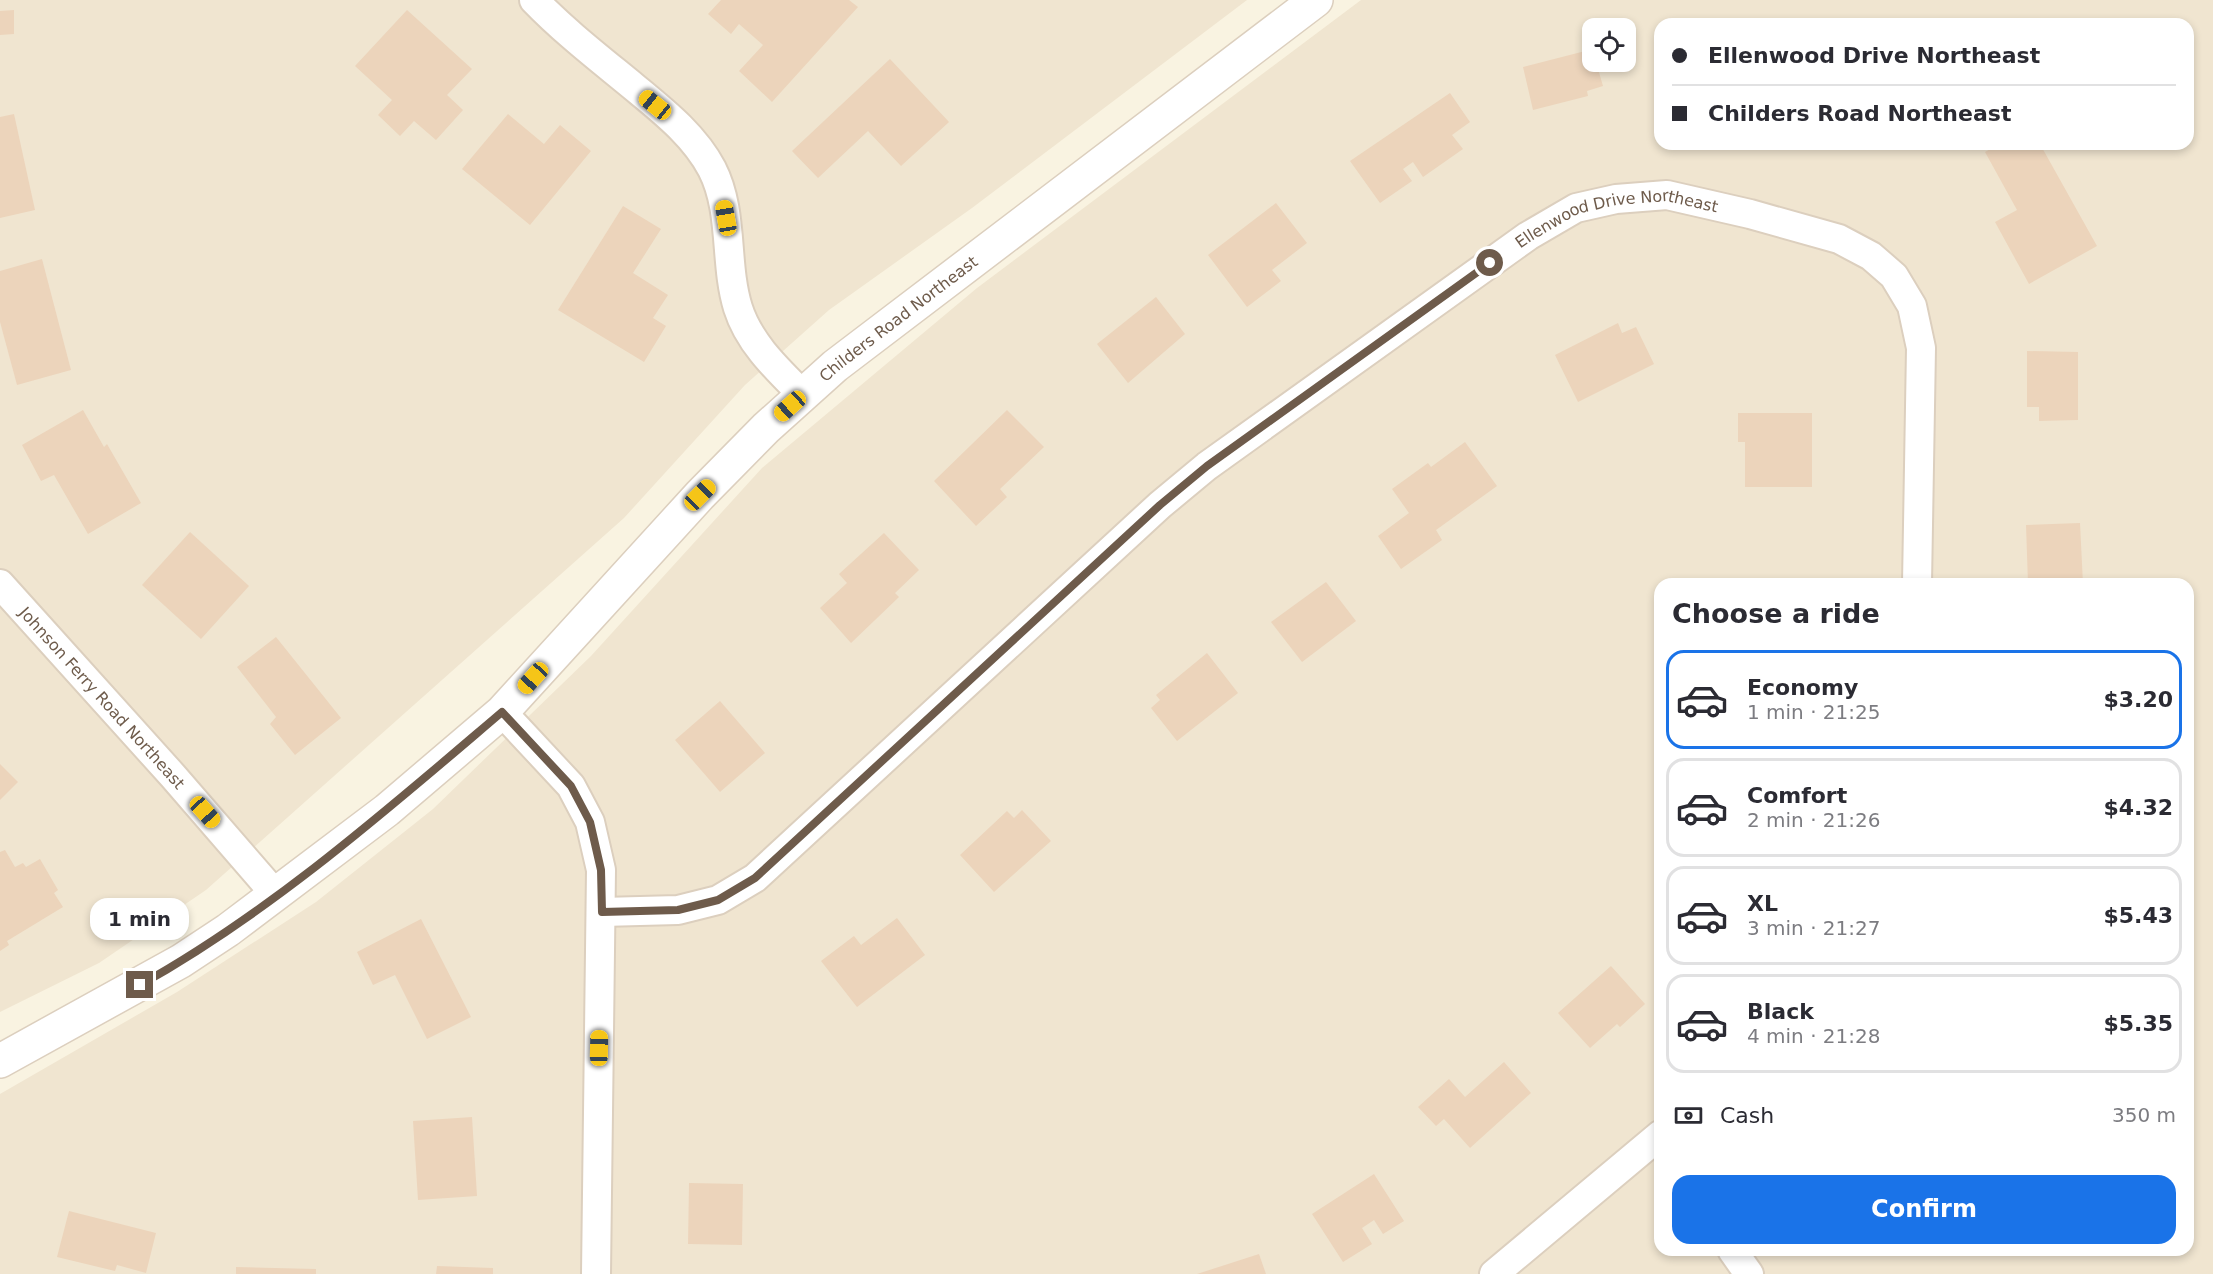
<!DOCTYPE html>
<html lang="en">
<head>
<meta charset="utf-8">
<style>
	:root { --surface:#fff; --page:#f2f2f3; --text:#2b2b33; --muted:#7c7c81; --line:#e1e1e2; --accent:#1a73e8 }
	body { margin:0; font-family:"DejaVu Sans",sans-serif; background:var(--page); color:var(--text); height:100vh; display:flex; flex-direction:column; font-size:22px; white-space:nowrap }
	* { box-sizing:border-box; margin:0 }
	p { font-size:20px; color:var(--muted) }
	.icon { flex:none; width:33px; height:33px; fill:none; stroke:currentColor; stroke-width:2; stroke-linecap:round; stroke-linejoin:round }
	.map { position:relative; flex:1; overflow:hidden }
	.sheet { position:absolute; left:1654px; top:578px; width:540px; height:678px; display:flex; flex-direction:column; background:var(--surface); border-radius:18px; box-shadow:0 3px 9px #0003 }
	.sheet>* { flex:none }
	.guide { position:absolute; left:1654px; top:18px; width:540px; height:132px; border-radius:18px; box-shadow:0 3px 9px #0003; display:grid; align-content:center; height:132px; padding:0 18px; background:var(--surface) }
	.controls { position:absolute; left:1582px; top:18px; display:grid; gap:12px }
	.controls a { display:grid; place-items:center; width:54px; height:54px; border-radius:12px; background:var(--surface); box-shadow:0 3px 9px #0003; font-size:30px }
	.end { position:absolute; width:27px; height:27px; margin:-14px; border:8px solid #6e5b4b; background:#fff; box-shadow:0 0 0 3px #fff }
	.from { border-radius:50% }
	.bubble { position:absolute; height:42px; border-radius:18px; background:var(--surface); box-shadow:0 3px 9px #0003; font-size:20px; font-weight:800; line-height:42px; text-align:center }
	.car { position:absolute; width:18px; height:36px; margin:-18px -9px; border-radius:8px; box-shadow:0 0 4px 2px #0007; background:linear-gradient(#f5c518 24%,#345 0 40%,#f5c518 0 76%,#345 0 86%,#f5c518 0) }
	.guide b { display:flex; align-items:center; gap:21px; height:57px; font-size:22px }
	.guide b+b { border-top:2px solid var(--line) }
	.guide i { width:15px; height:15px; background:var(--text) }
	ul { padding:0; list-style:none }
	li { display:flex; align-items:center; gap:18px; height:99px; margin:0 12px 9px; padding:0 6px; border:3px solid var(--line); border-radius:18px }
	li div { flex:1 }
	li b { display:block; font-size:22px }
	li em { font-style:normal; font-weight:800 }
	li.on { border-color:var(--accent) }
	li>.icon { width:54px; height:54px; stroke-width:1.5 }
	h2 { padding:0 18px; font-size:27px; line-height:72px }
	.pay { display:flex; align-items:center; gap:15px; height:66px; padding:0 18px; font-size:22px }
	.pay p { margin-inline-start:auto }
	.cta { display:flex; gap:12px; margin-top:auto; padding:12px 18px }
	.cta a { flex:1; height:69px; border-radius:18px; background:var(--accent); color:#fff; font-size:24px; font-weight:800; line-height:69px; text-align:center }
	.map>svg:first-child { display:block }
</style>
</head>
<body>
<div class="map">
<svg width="2213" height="1274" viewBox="0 0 2213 1274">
	<rect width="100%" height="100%" fill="#f9f3e1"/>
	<!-- residential -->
	<g fill="#f0e5d0" fill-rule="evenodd">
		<polygon points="0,0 1247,0 972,208 829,310 745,385 624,518 206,890 99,963 0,1012"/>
		<path d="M1361,0H2213V1274H0V1094L177,992L316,902L433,809L591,656L762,468L977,288ZM1660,24H2188V144H1660ZM1593,28H1626V62H1593ZM1660,584H2188V1250H1660Z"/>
	</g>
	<!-- building -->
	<g fill="#ecd4bb">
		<polygon points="721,0 849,0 858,7 772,102 739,71 763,45 739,24 731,34 708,14"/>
		<polygon points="14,10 14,34 0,35 0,11"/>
		<polygon points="407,10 472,69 447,95 463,110 436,140 414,121 400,136 378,115 392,100 355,66"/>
		<polygon points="1593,49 1593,62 1596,62 1603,86 1587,91 1588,96 1533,110 1523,67"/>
		<polygon points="890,59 949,122 901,166 868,131 818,178 792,151"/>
		<polygon points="1450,93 1470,122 1452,135 1463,149 1423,177 1413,162 1403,169 1412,181 1380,203 1350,161"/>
		<polygon points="14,114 35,210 0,218 0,117"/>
		<polygon points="508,114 544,144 560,125 591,151 530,225 462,169"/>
		<polygon points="1999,144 2040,144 2097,246 2029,284 1995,222 2017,210 1985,152"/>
		<polygon points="1276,203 1307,243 1272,270 1281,281 1247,307 1208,255"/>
		<polygon points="623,206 661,229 633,273 668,295 653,318 666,326 644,362 558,310"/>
		<polygon points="42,259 71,370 17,385 0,322 0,271"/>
		<polygon points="1156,297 1185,334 1128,383 1097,344"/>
		<polygon points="1618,323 1622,333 1636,327 1654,364 1578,402 1555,355"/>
		<polygon points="2027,351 2078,352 2078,420 2039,421 2039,407 2027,407"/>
		<polygon points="83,410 104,447 107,444 141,503 88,534 54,475 41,481 22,445"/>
		<polygon points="1007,410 1044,447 1000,489 1007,497 976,526 934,481"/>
		<polygon points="1738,413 1812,413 1812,487 1745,487 1745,442 1738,442"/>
		<polygon points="1465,442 1497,486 1436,530 1442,540 1401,569 1378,536 1409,513 1392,489 1428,463 1431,467"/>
		<polygon points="2080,523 2083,584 2028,584 2026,525"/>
		<polygon points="190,532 249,586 201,639 142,585"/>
		<polygon points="884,533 919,570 895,593 899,597 851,643 820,608 847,583 839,574"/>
		<polygon points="1326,582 1356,621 1302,662 1271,622"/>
		<polygon points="276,637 341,718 295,755 270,724 276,717 237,667"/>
		<polygon points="1207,653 1238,693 1177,741 1151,708 1160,700 1156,695"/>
		<polygon points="720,701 765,753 720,792 675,740"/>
		<polygon points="0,764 18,782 0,800"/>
		<polygon points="1022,810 1051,841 994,892 960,855 1007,811 1014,818"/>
		<polygon points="5,850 15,867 23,863 26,867 40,859 58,890 54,893 63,907 7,941 9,945 0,951 0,852"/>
		<polygon points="897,918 925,955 857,1007 821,961 854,936 861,945"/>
		<polygon points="421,919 471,1017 427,1039 395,975 373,985 357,952"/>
		<polygon points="1611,966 1645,1004 1620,1027 1617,1024 1590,1048 1558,1013"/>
		<polygon points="1504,1062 1531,1093 1470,1148 1444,1119 1436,1126 1418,1107 1449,1079 1465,1097"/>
		<polygon points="472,1117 477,1196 418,1200 413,1121"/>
		<polygon points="1374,1174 1404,1221 1383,1234 1374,1220 1362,1228 1372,1244 1343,1262 1312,1214"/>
		<polygon points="689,1183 743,1184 742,1245 688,1244"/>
		<polygon points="69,1211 156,1233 146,1273 117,1265 115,1271 57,1257"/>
		<polygon points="1259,1254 1266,1274 1197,1274"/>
		<polygon points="437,1266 493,1268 493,1274 436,1274"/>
		<polygon points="236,1267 316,1269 316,1274 236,1274"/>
	</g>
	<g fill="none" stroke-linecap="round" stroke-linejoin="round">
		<defs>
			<g id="minor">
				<path d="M534,0C565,32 600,59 634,87C663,111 694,135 712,169C734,212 724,263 738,308C749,343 777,369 803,395"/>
				<path id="s1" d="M0,584L173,776L276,895"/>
				<polyline points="502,712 571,786 590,822 601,870 596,1274"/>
				<path id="s2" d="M602,912L678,910L718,900L755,878L1160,505L1207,466L1528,236L1576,208L1616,199L1667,195L1750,214L1839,239L1871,256L1894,276L1912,306L1921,348L1917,584"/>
				<polyline points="1732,1250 1749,1274"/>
				<polyline points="1494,1274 1660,1135"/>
			</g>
			<g id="tertiary">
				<path id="s3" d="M0,1061L181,961L228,930L387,810L502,712L700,495L766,428L835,366L1316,0"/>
			</g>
		</defs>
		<!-- minor casing -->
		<use href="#minor" stroke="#dccfbe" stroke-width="32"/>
		<!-- tertiary casing -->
		<use href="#tertiary" stroke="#dccfbe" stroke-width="36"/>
		<!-- minor -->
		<use href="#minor" stroke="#fff" stroke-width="28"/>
		<!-- tertiary -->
		<use href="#tertiary" stroke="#fff" stroke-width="33"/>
	</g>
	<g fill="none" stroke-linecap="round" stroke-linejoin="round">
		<!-- route -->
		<path stroke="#6e5b4b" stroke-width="8" d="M140,985C271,912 388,809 502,712L571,786L590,822L601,870L602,912L678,910L718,900L755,878L1160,505L1207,466L1490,263"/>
	</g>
	<g text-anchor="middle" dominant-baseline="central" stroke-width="4.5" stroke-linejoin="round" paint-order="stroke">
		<!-- street labels -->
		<g font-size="16" fill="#6e5b4b" stroke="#fdf7e6">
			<text stroke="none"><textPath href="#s2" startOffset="1260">Ellenwood Drive Northeast</textPath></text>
			<text stroke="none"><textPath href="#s3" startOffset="1173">Childers Road Northeast</textPath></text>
			<text stroke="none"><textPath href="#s1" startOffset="153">Johnson Ferry Road Northeast</textPath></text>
		</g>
	</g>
</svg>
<div class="controls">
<a><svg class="icon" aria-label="locate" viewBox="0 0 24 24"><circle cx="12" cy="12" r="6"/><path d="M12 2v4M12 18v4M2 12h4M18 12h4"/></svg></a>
</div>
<i class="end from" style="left:1490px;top:263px"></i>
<i class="end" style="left:140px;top:985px"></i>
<div class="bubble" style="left:90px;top:898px;width:99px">1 min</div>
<i class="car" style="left:655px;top:105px;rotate:309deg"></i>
<i class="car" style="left:726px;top:218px;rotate:350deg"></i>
<i class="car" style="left:790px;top:406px;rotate:228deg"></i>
<i class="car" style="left:700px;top:495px;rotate:45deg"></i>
<i class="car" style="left:533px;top:678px;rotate:222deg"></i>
<i class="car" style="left:205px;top:812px;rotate:138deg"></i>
<i class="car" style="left:599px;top:1048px;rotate:1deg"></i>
<div class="guide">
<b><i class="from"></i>Ellenwood Drive Northeast</b>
<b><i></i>Childers Road Northeast</b>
</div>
<section class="sheet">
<h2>Choose a ride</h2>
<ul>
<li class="on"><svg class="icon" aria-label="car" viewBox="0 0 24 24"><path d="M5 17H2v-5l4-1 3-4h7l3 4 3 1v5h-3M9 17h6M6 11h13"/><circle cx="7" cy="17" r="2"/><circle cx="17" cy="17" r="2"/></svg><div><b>Economy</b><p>1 min · 21:25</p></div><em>$3.20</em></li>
<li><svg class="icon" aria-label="car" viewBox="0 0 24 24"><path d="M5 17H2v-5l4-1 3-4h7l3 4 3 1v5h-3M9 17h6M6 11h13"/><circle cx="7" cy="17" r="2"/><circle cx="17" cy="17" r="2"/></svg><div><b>Comfort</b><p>2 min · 21:26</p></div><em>$4.32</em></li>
<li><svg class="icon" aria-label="car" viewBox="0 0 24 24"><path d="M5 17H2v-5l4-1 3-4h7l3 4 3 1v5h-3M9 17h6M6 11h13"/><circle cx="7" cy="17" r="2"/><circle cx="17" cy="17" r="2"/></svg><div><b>XL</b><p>3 min · 21:27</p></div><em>$5.43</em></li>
<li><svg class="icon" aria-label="car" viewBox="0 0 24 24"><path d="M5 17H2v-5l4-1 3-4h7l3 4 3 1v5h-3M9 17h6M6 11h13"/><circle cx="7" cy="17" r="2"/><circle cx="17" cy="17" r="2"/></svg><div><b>Black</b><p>4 min · 21:28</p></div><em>$5.35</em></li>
</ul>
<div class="pay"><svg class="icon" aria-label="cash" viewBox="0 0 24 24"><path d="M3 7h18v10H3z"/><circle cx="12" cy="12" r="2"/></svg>Cash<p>350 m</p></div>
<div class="cta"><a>Confirm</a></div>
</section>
</div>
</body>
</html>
